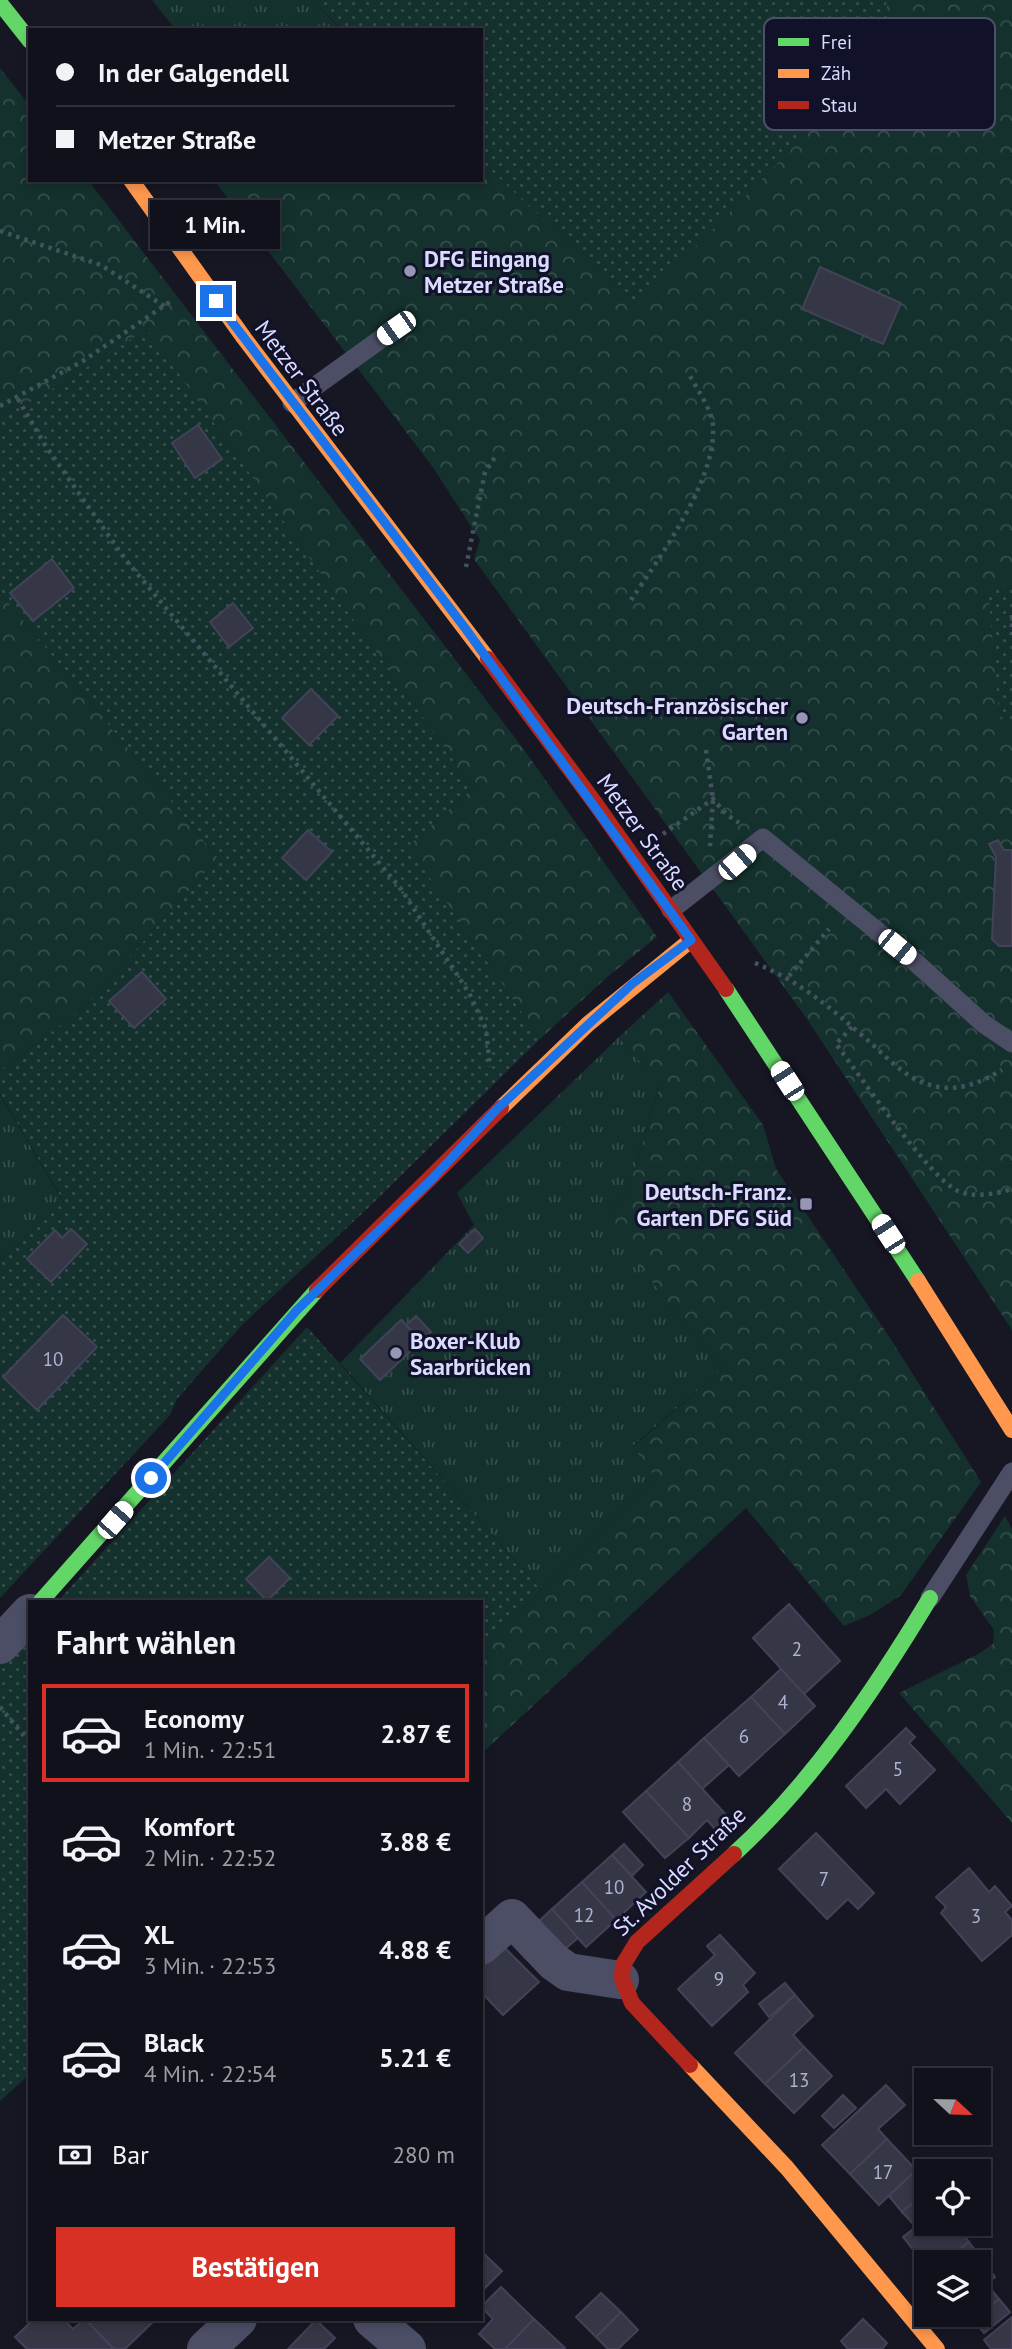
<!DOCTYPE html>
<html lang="de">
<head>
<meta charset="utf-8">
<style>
	:root { --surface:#11111b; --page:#1a1a24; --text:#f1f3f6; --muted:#9c9da3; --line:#30313a; --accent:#d93025 }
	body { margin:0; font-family:"PT Sans",sans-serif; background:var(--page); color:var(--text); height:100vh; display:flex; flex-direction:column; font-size:26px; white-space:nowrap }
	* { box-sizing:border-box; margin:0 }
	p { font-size:23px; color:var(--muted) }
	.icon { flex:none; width:38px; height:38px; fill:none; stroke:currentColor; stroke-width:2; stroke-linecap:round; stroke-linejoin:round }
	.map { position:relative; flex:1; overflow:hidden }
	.details { position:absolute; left:28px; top:1600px; width:455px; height:721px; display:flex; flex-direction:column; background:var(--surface); border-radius:0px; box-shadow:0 4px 10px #0003,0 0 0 2px var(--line) }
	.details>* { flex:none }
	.banner { position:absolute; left:28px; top:28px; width:455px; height:154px; border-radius:0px; box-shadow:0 4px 10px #0003,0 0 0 2px var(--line); display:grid; align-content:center; height:154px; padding:0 28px; background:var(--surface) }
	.needle { width:46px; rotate:112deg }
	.fabs { position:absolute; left:914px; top:2068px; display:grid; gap:14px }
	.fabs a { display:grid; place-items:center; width:77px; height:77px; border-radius:0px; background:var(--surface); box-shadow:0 4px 10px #0003,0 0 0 2px var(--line); font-size:35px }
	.end { position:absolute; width:32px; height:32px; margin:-16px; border:9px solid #1a73e8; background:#fff; box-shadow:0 0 0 4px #fff }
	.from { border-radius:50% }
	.bubble { position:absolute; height:49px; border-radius:0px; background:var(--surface); box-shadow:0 4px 10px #0003,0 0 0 2px var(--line); font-size:23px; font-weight:700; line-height:49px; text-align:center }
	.car { position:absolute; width:21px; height:42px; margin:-21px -10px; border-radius:9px; box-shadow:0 0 5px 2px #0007; background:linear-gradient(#fff 24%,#345 0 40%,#fff 0 76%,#345 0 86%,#fff 0) }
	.banner b { display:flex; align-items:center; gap:24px; height:66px; font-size:26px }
	.banner b+b { border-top:2px solid var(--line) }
	.banner i { width:18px; height:18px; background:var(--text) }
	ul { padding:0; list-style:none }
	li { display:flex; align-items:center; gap:21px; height:98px; margin:0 14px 10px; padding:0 14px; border:4px solid transparent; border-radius:0px }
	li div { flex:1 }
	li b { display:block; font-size:26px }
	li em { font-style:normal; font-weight:700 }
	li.active { border-color:var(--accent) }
	li>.icon { width:63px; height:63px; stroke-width:1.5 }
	h2 { padding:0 28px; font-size:32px; line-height:84px }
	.pay { display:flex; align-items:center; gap:18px; height:77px; padding:0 28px; font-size:26px }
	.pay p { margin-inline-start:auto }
	.cta { display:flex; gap:14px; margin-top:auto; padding:14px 28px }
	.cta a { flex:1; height:80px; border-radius:0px; background:var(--accent); color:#fff; font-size:28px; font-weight:700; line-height:80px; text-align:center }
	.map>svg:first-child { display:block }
</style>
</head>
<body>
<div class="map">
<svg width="1012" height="2349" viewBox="0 0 1012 2349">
	<defs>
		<pattern id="grass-tufts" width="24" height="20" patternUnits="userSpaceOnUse" patternTransform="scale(1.75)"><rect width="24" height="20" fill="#14312d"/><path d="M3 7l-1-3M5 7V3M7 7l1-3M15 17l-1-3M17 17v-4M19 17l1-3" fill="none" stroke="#364e4c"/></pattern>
		<pattern id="forest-crowns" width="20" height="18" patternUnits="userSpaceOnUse" patternTransform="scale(1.75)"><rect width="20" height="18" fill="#14312d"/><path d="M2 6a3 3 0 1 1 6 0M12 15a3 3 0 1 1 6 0" fill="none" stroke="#364e4c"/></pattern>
		<pattern id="garden-dots" width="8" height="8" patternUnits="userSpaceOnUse" patternTransform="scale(1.75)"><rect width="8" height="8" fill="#14312d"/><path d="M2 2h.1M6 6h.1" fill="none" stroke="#364e4c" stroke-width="1.8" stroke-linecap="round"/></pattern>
	</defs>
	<rect width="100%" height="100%" fill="#171724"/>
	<!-- grass -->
	<g fill="url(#grass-tufts)">
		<polygon points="152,0 311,0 342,30 176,30"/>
		<polygon points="619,1037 660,1084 627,1194 602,1219 722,1369 633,1446 658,1478 541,1590 340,1363 474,1225 457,1193"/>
		<polygon points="0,1095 64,1203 0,1261"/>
	</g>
	<!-- forest -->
	<g fill="url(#forest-crowns)">
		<polygon points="886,0 1012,0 1012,1330 807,1019 474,559 480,540 432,466 214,180 481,180 481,161 636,306 890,48"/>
		<polygon points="0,68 30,106 30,180 88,180 522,747 657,937 606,978 540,1039 407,846 473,788 147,330 35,400 0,416"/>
		<polygon points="0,592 218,858 85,1007 0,1071"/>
		<polygon points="668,992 763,1125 776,1169 890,1338 981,1482 901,1595 872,1614 844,1626 746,1508 481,1754 481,1648 657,1479 633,1447 722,1369 601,1219 627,1194 660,1085 619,1037"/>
		<polygon points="1005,1516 1012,1529 1012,1823 899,1693 978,1654 993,1644 994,1630 970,1596 966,1575"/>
	</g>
	<!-- garden -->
	<g fill="url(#garden-dots)">
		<polygon points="311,0 886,0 891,48 636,307 481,161 481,30 343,30"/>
		<polygon points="147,329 473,788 408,846 540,1039 367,1209 242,1325 177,1399 170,1415 0,1598 0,1261 64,1202 0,1094 0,1071 85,1007 218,858 0,592 0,416 35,400"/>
		<polygon points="1012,585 1012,723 999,715 988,587"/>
		<polygon points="307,1327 541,1590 481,1648 481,1601 58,1601"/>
		<polygon points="30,1632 30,2074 0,2101 0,1664"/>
	</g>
	<!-- building -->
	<g fill="#353646" stroke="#424258" stroke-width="2">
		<polygon points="820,267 901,303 883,344 802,309"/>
		<polygon points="198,425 222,459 195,478 172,443"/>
		<polygon points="52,559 74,588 33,621 10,593"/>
		<polygon points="233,603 253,628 229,647 210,622"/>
		<polygon points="311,689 338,716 309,745 282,718"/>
		<polygon points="308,830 332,852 306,880 282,858"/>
		<polygon points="998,840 1004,850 1012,850 1012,946 999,946 992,939 996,857 989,844"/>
		<polygon points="142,972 166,999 134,1028 109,1001"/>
		<polygon points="71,1229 87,1244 51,1282 27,1259 55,1230 62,1238"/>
		<polygon points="475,1229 483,1238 468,1253 459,1244"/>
		<polygon points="63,1315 97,1347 37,1410 3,1377"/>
		<polygon points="416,1316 431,1332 421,1341 406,1325"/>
		<polygon points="401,1320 421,1341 380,1380 360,1359"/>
		<polygon points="269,1557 290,1578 267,1601 246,1579"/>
		<polygon points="789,1604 840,1661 804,1694 753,1638"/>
		<polygon points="781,1669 815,1706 785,1734 751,1697"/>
		<polygon points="751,1697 785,1734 739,1776 704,1738"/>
		<polygon points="906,1728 915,1737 909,1743 935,1770 900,1804 886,1789 866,1808 846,1786"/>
		<polygon points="704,1738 729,1765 702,1789 678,1762"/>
		<polygon points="678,1762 728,1817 715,1829 707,1820 689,1838 646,1791"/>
		<polygon points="646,1791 689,1838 665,1858 623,1812"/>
		<polygon points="816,1833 874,1893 858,1909 848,1899 827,1919 779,1869"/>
		<polygon points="624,1844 643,1865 632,1876 612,1855"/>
		<polygon points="612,1855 646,1892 616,1920 582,1882"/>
		<polygon points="969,1868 989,1892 995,1886 1012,1906 1005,1912 1012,1920 1012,1935 982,1961 941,1913 946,1907 936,1897"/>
		<polygon points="582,1882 616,1920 586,1947 552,1909"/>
		<polygon points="552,1909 578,1938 565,1949 539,1921"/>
		<polygon points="720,1935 755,1973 743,1985 748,1992 712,2026 678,1989 715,1955 707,1946"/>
		<polygon points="504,1947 539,1982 503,2015 481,1992 481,1968"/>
		<polygon points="785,1983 795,1995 769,2017 759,2004"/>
		<polygon points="795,1995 813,2016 793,2035 804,2047 765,2084 735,2053"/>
		<polygon points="804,2047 832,2076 794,2113 765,2084"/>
		<polygon points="886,2085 905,2105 878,2129 887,2139 850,2174 822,2145"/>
		<polygon points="843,2095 856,2108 834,2128 822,2116"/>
		<polygon points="887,2139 916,2170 879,2205 850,2174"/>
		<polygon points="916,2170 926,2180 926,2192 902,2212 889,2196"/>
		<polygon points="926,2192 926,2219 916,2227 902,2212"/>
		<polygon points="926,2219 926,2224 955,2224 969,2242 943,2263 926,2263 926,2266 903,2237"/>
		<polygon points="969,2242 995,2277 978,2290 978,2263 943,2263"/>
		<polygon points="481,2251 502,2271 482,2291 481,2291"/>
		<polygon points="501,2287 534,2319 505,2349 495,2349 479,2334 493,2319 481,2307"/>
		<polygon points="990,2288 999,2299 974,2321 970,2315 978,2315 978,2297"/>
		<polygon points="601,2293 621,2312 596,2337 576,2317"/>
		<polygon points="999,2299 1010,2312 984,2333 974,2321"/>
		<polygon points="621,2312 638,2330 618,2349 608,2349 596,2337"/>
		<polygon points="1012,2317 1012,2349 991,2349 984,2340"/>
		<polygon points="34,2319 63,2319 73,2329 85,2319 114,2349 27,2349 15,2337"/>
		<polygon points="85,2319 156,2319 125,2349 114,2349"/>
		<polygon points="534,2319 565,2348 564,2349 505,2349"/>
		<polygon points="863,2319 887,2343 882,2349 848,2349 841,2341"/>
		<polygon points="316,2320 335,2338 324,2349 288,2349"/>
	</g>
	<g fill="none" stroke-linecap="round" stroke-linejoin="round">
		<!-- path -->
		<g stroke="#43535e" stroke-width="4.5" stroke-dasharray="3.5 5" stroke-linecap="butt">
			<polyline points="0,231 101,265 164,306"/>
			<polyline points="18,399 45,445 125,559 401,889 469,993 486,1029 490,1067"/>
			<polyline points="0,406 83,361 171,301"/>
			<polyline points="466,567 485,472 495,457"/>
			<path d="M631,600C660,557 716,480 713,427C713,411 696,388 689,374"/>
			<polyline points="1012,615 1012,635"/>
			<polyline points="706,750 713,799 710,846"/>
			<polyline points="663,834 713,799 726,814 739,823"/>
			<path d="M755,963C801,982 828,1006 865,1038C885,1055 904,1078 930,1085C956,1093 980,1083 1002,1070"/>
			<polyline points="789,976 829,929"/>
			<path d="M852,1027L836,1044C859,1074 930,1179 958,1191C974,1198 996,1194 1012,1189"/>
			<polyline points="0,1707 30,1743"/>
		</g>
		<!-- lane -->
		<g stroke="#4c4e65" stroke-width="19">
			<polyline points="292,403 396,328"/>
			<polyline points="671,910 763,838 914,961 984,1024 1012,1043"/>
			<polyline points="930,1598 1012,1472"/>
		</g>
		<!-- street -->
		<g stroke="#4c4e65" stroke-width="38">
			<polyline points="0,1645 30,1613"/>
			<polyline points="481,1946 512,1918 554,1962 568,1972 620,1980"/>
			<polyline points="372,2319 407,2349"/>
			<polyline points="206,2349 238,2319"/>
		</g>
		<!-- fast -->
		<g stroke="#63d668" stroke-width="16">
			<polyline points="0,3 30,41"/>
			<polyline points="726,989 918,1281"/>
			<polyline points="41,1601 317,1290"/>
			<path d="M734,1854C813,1782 875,1689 930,1598"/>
		</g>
		<!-- slow -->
		<g stroke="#ff974d" stroke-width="16">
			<polyline points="131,180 244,338 488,659"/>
			<polyline points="501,1108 588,1024 691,940"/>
			<polyline points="918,1281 1012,1430"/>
			<polyline points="690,2065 787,2168 937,2349"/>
		</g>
		<!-- jam -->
		<g stroke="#b3261e" stroke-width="16">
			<polyline points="488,659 595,803 726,989"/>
			<polyline points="317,1290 501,1108"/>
			<polyline points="690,2065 632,2003 622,1978 623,1965 637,1942 734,1854"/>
		</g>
	</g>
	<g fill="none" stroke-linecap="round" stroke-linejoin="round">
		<!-- route -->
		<polyline stroke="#1a73e8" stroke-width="9" points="151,1478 297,1310 432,1179 496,1110 632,984 691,940 465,628 216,301"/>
	</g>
	<!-- markers -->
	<g fill="#9697b2" stroke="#11112a" stroke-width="2.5">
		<circle cx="410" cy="271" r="7"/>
		<circle cx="802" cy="718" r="7"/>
		<rect x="799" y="1197" width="14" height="14" rx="3.5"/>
		<circle cx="396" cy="1353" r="7"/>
	</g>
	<g text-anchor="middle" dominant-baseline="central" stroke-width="6" stroke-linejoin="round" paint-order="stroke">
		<!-- number labels -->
		<g font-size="19" fill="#b1b2d1">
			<text x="53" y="1359">10</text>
			<text x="797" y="1649">2</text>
			<text x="783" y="1702">4</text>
			<text x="744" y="1736">6</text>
			<text x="898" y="1769">5</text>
			<text x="687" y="1804">8</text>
			<text x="824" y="1879">7</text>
			<text x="614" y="1887">10</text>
			<text x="584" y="1915">12</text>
			<text x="976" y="1916">3</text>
			<text x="719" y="1979">9</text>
			<text x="799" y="2080">13</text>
			<text x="883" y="2172">17</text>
		</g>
		<!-- poi labels -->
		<g font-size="23" font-weight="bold" fill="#dadcff" stroke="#11112a" text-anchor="start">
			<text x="424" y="258">DFG Eingang<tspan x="424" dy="26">Metzer Straße</tspan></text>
			<text x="788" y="705" text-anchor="end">Deutsch-Französischer<tspan x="788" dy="26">Garten</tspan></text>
			<text x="792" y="1191" text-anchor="end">Deutsch-Franz.<tspan x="792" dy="26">Garten DFG Süd</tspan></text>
			<text x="410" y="1340">Boxer-Klub<tspan x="410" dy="26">Saarbrücken</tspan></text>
		</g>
		<!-- street labels -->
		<g font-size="23" fill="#dadcff" stroke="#11112a">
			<text transform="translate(302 378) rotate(53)">Metzer Straße</text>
			<text transform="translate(643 832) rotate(54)">Metzer Straße</text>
			<text transform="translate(679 1871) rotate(-44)">St. Avolder Straße</text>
		</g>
	</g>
	<!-- legend -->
	<rect x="764" y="18" width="231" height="112" rx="10" fill="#11112a" stroke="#4d4e6a" stroke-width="2"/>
	<rect x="778" y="38" width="31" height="8" fill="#63d668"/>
	<rect x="778" y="69" width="31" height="9" fill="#ff974d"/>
	<rect x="778" y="101" width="31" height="8" fill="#b3261e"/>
	<g font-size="19" fill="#dadcff">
		<text x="821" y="49">Frei</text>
		<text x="821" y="80">Zäh</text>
		<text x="821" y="112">Stau</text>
	</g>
</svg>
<div class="fabs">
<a><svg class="needle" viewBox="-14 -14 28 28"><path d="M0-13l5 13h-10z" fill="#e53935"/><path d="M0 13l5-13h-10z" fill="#9c9da3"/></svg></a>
<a><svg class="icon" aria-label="locate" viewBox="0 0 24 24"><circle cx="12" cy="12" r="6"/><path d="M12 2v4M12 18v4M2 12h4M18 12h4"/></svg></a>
<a><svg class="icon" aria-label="layers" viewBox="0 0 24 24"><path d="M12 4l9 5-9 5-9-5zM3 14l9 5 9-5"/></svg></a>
</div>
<i class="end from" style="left:151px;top:1478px"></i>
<i class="end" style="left:216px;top:301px"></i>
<div class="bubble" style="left:150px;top:200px;width:130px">1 Min.</div>
<i class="car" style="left:396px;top:328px;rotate:235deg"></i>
<i class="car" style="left:737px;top:862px;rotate:49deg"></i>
<i class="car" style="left:897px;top:947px;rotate:129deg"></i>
<i class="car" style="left:787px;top:1081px;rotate:327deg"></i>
<i class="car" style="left:888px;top:1234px;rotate:327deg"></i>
<i class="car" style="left:115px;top:1520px;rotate:41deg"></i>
<div class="banner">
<b><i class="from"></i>In der Galgendell</b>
<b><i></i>Metzer Straße</b>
</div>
<section class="details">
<h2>Fahrt wählen</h2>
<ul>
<li class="active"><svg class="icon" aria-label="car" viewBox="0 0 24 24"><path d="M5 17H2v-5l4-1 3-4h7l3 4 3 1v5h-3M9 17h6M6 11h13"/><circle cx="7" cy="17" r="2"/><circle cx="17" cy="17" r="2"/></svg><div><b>Economy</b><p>1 Min. · 22:51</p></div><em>2.87 €</em></li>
<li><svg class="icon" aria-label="car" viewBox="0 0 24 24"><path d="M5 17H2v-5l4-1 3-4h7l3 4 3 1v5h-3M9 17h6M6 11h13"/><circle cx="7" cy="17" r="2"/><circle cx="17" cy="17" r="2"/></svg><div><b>Komfort</b><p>2 Min. · 22:52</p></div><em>3.88 €</em></li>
<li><svg class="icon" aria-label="car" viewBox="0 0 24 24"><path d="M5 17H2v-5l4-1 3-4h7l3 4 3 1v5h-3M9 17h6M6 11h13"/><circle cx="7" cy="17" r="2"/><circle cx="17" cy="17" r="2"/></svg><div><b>XL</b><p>3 Min. · 22:53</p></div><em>4.88 €</em></li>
<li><svg class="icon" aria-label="car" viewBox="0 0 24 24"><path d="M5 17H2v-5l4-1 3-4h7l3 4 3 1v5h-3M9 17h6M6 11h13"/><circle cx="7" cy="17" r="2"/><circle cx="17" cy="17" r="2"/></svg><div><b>Black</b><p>4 Min. · 22:54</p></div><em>5.21 €</em></li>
</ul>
<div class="pay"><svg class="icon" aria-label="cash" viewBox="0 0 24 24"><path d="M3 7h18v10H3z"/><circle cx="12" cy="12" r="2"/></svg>Bar<p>280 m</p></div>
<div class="cta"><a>Bestätigen</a></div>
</section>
</div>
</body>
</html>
